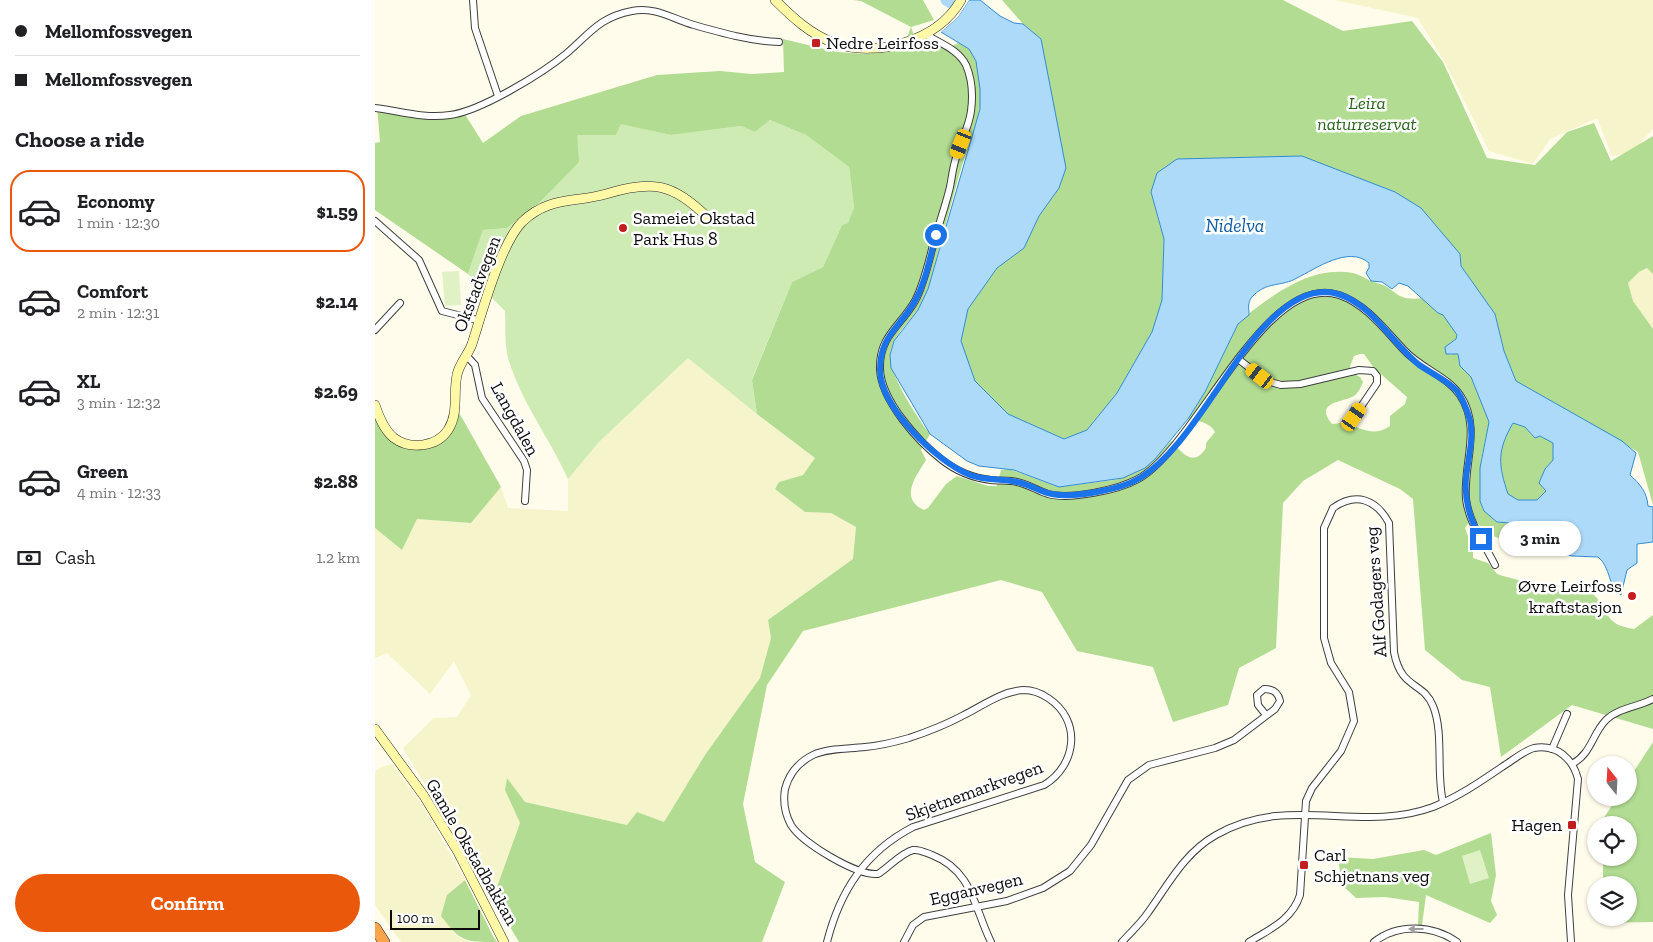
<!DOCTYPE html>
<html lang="en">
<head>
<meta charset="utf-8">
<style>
	:root { --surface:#fff; --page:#f2f2f2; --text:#202124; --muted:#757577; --line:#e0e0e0; --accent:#ea580c }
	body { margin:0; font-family:"Zilla Slab",serif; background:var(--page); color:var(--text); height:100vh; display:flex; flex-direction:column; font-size:19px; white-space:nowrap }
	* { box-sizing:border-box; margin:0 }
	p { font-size:16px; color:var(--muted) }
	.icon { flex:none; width:28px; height:28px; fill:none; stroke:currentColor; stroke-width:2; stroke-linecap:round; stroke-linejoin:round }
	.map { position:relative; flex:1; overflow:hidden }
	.details { display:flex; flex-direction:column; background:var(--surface); width:375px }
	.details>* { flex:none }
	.banner { display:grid; align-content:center; height:110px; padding:0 15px; background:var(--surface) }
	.needle { width:32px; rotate:342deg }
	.controls { position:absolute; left:1212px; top:756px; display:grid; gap:10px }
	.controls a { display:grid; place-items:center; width:50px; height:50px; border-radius:50%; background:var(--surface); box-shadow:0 1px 4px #0004; font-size:25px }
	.scale { position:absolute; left:15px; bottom:12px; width:90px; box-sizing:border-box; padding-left:5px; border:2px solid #0c0c0c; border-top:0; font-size:14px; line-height:18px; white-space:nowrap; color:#0c0c0c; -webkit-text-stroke:4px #fff; paint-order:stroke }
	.end { position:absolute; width:22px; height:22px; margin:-11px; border:6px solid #1a73e8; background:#fff; box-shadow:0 0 0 2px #fff }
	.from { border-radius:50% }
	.bubble { position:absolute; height:35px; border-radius:18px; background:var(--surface); box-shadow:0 1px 4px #0004; font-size:16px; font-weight:700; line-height:35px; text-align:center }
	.car { position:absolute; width:15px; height:30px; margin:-15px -8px; border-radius:6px; box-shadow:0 0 4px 1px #0007; background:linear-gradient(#f5c518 24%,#345 0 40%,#f5c518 0 76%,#345 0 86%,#f5c518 0) }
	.banner b { display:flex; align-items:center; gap:18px; height:48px; font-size:19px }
	.banner b+b { border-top:1px solid var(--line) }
	.banner i { width:12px; height:12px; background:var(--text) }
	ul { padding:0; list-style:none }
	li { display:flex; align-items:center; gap:15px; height:82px; margin:0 10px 8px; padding:0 5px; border:2px solid transparent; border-radius:20px }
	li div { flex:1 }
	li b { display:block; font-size:19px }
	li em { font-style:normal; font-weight:700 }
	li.current { border-color:var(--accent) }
	li>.icon { width:45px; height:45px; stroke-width:1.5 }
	h2 { padding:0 15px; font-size:22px; line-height:60px }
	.pay { display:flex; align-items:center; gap:12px; height:55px; padding:0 15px; font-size:19px }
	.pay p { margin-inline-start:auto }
	.cta { display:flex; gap:10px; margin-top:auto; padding:10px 15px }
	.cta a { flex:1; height:58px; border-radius:30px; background:var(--accent); color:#fff; font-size:20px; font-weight:700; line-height:58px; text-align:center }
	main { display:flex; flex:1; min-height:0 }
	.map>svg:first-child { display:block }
</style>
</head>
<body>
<main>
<section class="details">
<div class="banner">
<b><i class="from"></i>Mellomfossvegen</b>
<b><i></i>Mellomfossvegen</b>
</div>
<h2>Choose a ride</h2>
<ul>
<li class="current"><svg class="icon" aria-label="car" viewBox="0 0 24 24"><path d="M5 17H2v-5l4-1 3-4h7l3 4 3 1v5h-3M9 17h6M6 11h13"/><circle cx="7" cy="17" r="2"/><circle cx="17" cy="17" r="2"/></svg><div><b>Economy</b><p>1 min · 12:30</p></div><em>$1.59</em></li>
<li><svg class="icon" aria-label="car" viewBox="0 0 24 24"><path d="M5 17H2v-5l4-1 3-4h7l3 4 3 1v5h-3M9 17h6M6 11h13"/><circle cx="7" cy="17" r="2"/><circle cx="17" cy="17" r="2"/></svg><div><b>Comfort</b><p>2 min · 12:31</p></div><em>$2.14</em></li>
<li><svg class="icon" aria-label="car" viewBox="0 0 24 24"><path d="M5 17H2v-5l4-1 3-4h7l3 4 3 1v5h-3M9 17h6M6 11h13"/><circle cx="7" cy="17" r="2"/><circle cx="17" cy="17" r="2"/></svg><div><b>XL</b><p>3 min · 12:32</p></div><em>$2.69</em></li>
<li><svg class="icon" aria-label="car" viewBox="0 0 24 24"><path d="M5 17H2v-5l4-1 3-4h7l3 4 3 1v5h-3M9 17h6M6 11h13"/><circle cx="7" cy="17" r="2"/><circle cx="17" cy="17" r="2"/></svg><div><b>Green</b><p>4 min · 12:33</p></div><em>$2.88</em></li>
</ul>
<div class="pay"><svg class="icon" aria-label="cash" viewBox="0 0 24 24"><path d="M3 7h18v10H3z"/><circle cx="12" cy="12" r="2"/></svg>Cash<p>1.2 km</p></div>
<div class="cta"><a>Confirm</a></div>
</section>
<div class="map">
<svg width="1278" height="942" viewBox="0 0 1278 942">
	<rect width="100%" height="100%" fill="#fffceb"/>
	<!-- farmland -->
	<g fill="#f6f4ca">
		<polygon points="960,0 1278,0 1278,129 1256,153 1237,156 1222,118 1175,139 1158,164 1114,151 1072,66 1043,18"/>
		<polygon points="1272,268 1278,274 1278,329 1258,301 1253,283 1264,272"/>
		<polygon points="313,358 440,458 428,475 404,482 400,489 430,512 456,513 481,527 478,559 393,620 396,638 385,678 330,755 289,822 262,812 252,825 150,802 132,778 130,790 145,823 118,898 28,748 59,718 82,717 96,695 79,661 55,694 12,653 0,658 0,528 27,550 42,519 96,523 126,487 133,508 193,511 193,479 224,442"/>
		<polygon points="17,764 48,806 90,880 72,895 80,935 94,942 26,942 0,905 0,772 6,767"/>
	</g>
	<!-- green -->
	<path fill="#ceebb3" d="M395,120L431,135L474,167L479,207L473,223L467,225L448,267L417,282L377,379L382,414L313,358L224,442L193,479C175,439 147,403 134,361C129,346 131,327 130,311L93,274L108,230L132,228L164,203L203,162L201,135H241L246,123L296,135L366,126L380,132Z"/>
	<!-- forest -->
	<g fill="#b1dc92" fill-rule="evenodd">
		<path d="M478,0H548L559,20L536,27L543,45H554L572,49L583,43C607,48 606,88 605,106C603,129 591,150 585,172C577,200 570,228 562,256C558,271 555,286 549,300C539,319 519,332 515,354C512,371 544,421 555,434L546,450L551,460C542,475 523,498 549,510L553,508L571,484L582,476L613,486H622L626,470L634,469L684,487L739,480L748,478L780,459L796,441C806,451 818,469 831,448V443L840,432C836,423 822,420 813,419L830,392L865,320C896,297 934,265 978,273C987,275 993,281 1002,283C1022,288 1019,302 1048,298L1071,317L1082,335L1081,339L1075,343V355L1080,352L1083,354L1085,366L1096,377L1114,422L1106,460L1105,495L1107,508L1122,522L1134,523L1142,529H1156L1158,541C1148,547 1124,539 1114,534C1108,530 1104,524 1099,520L1095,521L1090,528L1098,550V558L1113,563L1122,574L1128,576L1185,591L1218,594C1237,612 1227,624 1259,629L1278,615V729L1197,705L1126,757L1115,687L1087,680L1050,650L1038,499L1025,489L963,460L928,481L908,503L901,648L864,668L853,705L798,722L778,667L702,651L667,592L626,580L428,631L392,685L368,804L380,862L410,882L387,942H144L118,898L145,823L130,790L132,778L150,802L252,825L262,812L289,822L330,755L385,678L396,638L393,620L478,559L481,527L456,513L430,512L400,489L404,482L428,475L440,458L382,414L377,380L417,282L448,267L467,225L473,223L479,207L474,167L431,135L395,120L380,132L366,126L296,135L246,124L241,135H202L204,162L164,203L132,228L108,230L93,274L0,210V143L5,142L2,106L40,113H89L108,143L146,116L282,75L345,71L377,74L409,72L408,39L462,52L491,54L527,50L536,27L486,1ZM985,354H989L999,368L1032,397L1030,404L1015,416V426C998,438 985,427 969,423C966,422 961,424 957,424C938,401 970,402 979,396C984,392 986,387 988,382L985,377L977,373L975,366L979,356Z"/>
		<polygon points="627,0 908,0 968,31 1037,21 1068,62 1112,158 1160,165 1192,132 1219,123 1236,161 1278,136 1278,274 1272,268 1264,272 1253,283 1258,301 1278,329 1278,505 1263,452 1141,381 1129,351 1120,314 1086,266 1084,254 1020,192 980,178 776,192 789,239 787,300 777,332 742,393 712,430 689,439 633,414 600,381 586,341 593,309 622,268 649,248 664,216 684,188 675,86 666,39 648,24"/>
		<polygon points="82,409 126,487 96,523 42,519 27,550 0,528 0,410 15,437 35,446 68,435"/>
		<path d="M1138,423L1150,427L1160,438L1165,436L1178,443V460L1170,469L1171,491L1162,500H1143L1133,494C1123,464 1122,451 1138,423Z"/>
		<polygon points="1278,742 1278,922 1228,923 1228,918 1254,918 1254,885 1228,885 1228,858 1254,858 1254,825 1228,825 1228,819 1242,798 1254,798 1254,779"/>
		<polygon points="1116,833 1121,875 1116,901 1122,915 1115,923 1051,895 1047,925 1043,925 1044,902 1010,897 981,898 967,885 963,857 998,859 1049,850 1061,855"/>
		<path d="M90,880L119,938L122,942C89,942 86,942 66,916L72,895Z"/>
	</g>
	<!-- pitch -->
	<g fill="#e1f1c6">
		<polygon points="84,271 86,305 70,306 67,272"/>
		<polygon points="1105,850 1114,878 1095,884 1087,856"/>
	</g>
	<!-- water -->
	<path fill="#addaf9" stroke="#318cd3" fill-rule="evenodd" d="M594,0H605L625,16L639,23L648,24L666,39L691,168L684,188L664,216L649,248L622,268L593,309L586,341L600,381L633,414L689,439L712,430L742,393L777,332L787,300L789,239L776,192L782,173L802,159L927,156L1020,192L1046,208L1085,254L1086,266L1120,314L1129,351L1141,381L1247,441L1261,453L1255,475C1265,484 1272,492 1273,506L1278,507V542L1262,544V563L1252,570L1246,595C1233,588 1236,567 1223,557L1197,556L1187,553L1156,529H1142L1134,523L1122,522L1109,511L1105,501V468L1114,422L1096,377L1085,366L1083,354H1071L1070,347L1081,339L1082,335L1068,315L1063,313L1033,286L1024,283L1017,289L1007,282L996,281L991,273L994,268V263C974,245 940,269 922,278C907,287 891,281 877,297C872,303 874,309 874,315L863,324L830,392L813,419L780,459L770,468L748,478L684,487L639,470L604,466L592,461L555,434L516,368L515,355L519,341L543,310L553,289L605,109V89L601,61L594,49L566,32L583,17ZM1138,423L1150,427L1160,438L1165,436L1178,443V460L1170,469L1164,483L1171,491L1162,500H1143L1133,494C1123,464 1122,451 1138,423Z"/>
	<!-- pier -->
	<polygon fill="#fffceb" points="591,0 594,0 583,17 566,32 565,30 581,15"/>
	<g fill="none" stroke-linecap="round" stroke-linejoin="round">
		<!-- river -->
		<polyline stroke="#addaf9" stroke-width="11" points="571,0 576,3"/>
		<defs>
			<g id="street">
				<polyline points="98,0 100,28 123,96"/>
				<path d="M550,34C564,43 583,49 591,65C597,79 598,96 596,111C594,127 586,140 582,155C578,165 577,177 575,187C571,204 565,221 560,238C554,259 550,282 540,301C525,327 504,336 505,369C506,401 544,442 567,460C581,471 598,478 616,480C624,481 634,480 642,482C653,484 663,491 673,494C695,500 743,490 763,479C822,447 890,270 964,295C991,304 1010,330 1029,350C1045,368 1072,376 1085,395C1107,428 1088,463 1091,499C1094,523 1109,543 1120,565"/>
				<path d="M0,108C25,111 49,119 75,115C106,111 168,73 192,53C215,33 225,17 257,11C279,6 298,19 319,25C347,33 375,41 404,42"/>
				<polyline points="0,221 44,260 67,311 102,320"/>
				<polyline points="0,330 25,303"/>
				<polyline points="91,355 100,365 107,398 149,461 152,470 150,501"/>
				<polyline points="863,359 892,381 906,385 925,384 984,370 998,371 1002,376 1002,383 979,417"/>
				<polyline points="1177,749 1192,714"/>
				<path d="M1197,764C1217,753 1217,734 1231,720C1243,708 1263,707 1278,699"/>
				<path d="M452,942C465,891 490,852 538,827L669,785C702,765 707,720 673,698C667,694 657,690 649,690C626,691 606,707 587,716C570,725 552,732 534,738C520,742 504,746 490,747C473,749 453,748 438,755C424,762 414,774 410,789C408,801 410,814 416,825C427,843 482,876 503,874C514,867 526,853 538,850C545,849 551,853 557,855C598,871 599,908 616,942"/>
				<path d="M529,942L538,925L549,917L632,901L668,888L695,871L716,845L753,780L774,765L840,748L859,740L900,709L905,701C903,692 898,689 889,689L882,695L883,705L891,715"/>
				<path d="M747,942C755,933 765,924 772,914C793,885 809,853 841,835C913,793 985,834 1058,807C1083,797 1105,782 1127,767C1137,761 1148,751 1159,748C1182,744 1198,759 1203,779L1193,895L1196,942"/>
				<path d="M874,942C895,929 917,920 925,895L931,801L937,788L966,751L979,721L974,692L956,663L949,638V528L958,508C981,492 1001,499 1014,523L1019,652C1026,690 1048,681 1058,706C1069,732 1061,773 1068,802"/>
				<path d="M999,942C1023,923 1058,925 1082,942"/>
			</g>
			<g id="secondary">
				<path d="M400,0C417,17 435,34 459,43C502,58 563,41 586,0"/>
				<path d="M0,405C4,417 9,430 19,438C35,450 62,447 73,430C84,413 78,394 82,375C84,364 93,355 97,344C107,313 125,245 147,222C174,196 199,203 231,194C278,180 298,183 333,218"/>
				<polyline points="0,729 49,796 83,852 129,942"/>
			</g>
			<polyline id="highway" points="0,928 9,942"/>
		</defs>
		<!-- street casing -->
		<use href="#street" stroke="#3f3f3f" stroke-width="8"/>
		<!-- secondary casing -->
		<use href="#secondary" stroke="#2e2e2e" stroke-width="10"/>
		<!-- highway casing -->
		<use href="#highway" stroke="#1d1d1d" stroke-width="12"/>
		<!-- street -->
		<use href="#street" stroke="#fff" stroke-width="6"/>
		<!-- secondary -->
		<use href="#secondary" stroke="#fff8a6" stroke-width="9"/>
		<!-- highway -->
		<use href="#highway" stroke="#fba34d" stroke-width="11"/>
	</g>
	<!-- one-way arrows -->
	<defs><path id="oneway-solid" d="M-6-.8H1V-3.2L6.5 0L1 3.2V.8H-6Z" transform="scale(1.25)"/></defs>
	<use fill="#9e9e9e" href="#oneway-solid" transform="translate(1041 929) rotate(180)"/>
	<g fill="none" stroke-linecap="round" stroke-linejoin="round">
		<!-- route -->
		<path stroke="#1a73e8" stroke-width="6" d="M561,235C555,257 551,281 540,301C525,328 505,335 505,370C505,407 562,462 595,475C610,481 626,478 642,482C654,484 665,492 677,494C699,498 745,490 765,478C792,462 817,426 835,400C860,365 909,278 963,294C998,305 1016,342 1043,364C1055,373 1071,379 1082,391C1088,399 1092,410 1095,420C1099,440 1093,458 1091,478C1089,500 1095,520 1106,539"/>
	</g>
	<!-- markers -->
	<g fill="#c21e20" stroke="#fff" stroke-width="2">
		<rect x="436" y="38" width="10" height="10" rx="2.5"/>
		<circle cx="248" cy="228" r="5"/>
		<circle cx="1257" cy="596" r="5"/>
		<rect x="1192" y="820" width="10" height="10" rx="2.5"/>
		<rect x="924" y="860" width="10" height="10" rx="2.5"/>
	</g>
	<g text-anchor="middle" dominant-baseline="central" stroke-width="5" stroke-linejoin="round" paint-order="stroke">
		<!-- poi labels -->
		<g font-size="18" fill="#0c0c0c" stroke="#fff" text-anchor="start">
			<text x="451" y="43">Nedre Leirfoss</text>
			<text x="258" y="218">Sameiet Okstad<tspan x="258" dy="21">Park Hus 8</tspan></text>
			<text x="1247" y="586" text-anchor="end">Øvre Leirfoss<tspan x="1247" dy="21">kraftstasjon</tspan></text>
			<text x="1187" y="825" text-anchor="end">Hagen</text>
			<text x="939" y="855">Carl<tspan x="939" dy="21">Schjetnans veg</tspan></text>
		</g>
		<!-- park labels -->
		<g font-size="18" font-style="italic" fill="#27661a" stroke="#fff">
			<text x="992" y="103">Leira<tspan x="992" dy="21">naturreservat</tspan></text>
		</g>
		<!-- street labels -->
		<g font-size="18" fill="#0c0c0c" stroke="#fff">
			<text transform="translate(102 284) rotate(-69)">Okstadvegen</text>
			<text transform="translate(140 419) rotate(61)">Langdalen</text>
			<text transform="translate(1001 592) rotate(-94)">Alf Godagers veg</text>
			<text transform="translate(599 791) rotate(-20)">Skjetnemarkvegen</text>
			<text transform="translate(97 852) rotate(60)">Gamle Okstadbakkan</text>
			<text transform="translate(601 889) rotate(-13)">Egganvegen</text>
		</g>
		<!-- water labels -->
		<g font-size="19" font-style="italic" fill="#115da3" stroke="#fff">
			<text x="860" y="225">Nidelva</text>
		</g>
	</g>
</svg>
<div class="controls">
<a><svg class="needle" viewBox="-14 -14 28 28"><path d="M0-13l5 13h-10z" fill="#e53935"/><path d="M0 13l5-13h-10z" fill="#757577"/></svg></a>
<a><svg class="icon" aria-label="locate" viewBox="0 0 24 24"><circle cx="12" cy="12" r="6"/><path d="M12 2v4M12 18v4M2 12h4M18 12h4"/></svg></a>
<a><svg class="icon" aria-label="layers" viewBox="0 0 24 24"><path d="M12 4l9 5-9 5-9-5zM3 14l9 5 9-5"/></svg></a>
</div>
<div class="scale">100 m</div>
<i class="end from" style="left:561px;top:235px"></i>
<i class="end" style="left:1106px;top:539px"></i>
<div class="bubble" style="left:1124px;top:521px;width:82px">3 min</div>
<i class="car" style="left:586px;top:144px;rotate:202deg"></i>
<i class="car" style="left:885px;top:376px;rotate:308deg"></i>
<i class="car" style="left:979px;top:417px;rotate:35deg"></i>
</div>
</main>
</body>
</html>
